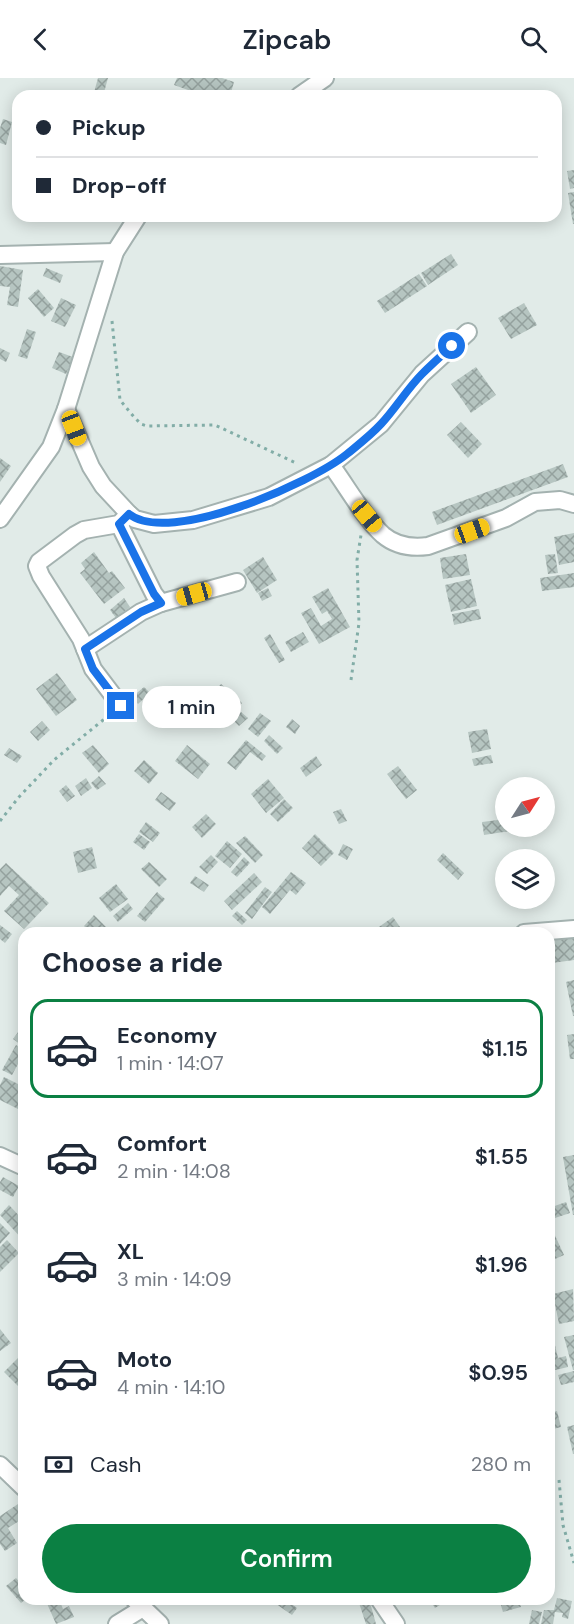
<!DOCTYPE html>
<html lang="en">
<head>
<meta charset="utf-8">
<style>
	:root { --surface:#fff; --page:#f2f2f3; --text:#1f2937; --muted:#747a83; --line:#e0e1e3; --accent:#0b8043 }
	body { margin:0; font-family:"DM Sans",sans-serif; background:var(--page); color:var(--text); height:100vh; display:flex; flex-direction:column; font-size:22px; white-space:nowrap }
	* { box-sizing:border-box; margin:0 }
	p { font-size:20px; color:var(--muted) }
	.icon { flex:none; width:33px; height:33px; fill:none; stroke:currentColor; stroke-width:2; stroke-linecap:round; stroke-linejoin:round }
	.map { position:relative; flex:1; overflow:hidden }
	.details { position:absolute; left:18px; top:849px; width:537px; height:678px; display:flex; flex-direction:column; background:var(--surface); border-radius:18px; box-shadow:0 3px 15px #0003 }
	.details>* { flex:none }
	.banner { position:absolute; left:12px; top:12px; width:550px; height:132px; border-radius:18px; box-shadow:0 3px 15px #0003; display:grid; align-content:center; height:132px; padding:0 24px; background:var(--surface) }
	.needle { width:39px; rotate:54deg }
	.tools { position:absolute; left:495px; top:699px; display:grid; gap:12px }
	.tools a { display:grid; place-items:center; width:60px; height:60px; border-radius:50%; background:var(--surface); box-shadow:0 3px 15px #0003; font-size:30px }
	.end { position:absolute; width:27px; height:27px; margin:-14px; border:8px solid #1a73e8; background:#fff; box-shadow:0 0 0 3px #fff }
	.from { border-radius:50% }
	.bubble { position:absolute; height:42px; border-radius:21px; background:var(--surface); box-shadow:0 3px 15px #0003; font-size:20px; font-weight:600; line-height:42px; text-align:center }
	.car { position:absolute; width:18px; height:36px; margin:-18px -9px; border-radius:8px; box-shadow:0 0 4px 2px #0007; background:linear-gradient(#f5c518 24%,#345 0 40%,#f5c518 0 76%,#345 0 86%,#f5c518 0) }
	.banner b { display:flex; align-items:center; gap:21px; height:57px; font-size:22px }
	.banner b+b { border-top:2px solid var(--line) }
	.banner i { width:15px; height:15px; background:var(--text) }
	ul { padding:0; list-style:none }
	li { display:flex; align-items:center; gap:18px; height:99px; margin:0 12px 9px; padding:0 12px; border:3px solid transparent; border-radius:18px }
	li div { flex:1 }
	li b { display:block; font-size:22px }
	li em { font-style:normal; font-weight:600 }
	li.active { border-color:var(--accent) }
	li>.icon { width:54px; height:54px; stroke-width:1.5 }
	h2 { padding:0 24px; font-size:27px; line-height:72px }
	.pay { display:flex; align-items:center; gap:15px; height:66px; padding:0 24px; font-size:22px }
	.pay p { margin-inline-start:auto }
	.cta { display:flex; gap:12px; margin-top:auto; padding:12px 24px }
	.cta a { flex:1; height:69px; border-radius:36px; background:var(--accent); color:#fff; font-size:24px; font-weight:600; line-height:69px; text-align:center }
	header { display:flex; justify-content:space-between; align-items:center; height:78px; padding:0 24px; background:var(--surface); font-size:27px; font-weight:600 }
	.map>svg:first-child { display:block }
</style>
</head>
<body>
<header><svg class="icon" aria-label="back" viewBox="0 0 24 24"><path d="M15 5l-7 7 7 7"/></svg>Zipcab<svg class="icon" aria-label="search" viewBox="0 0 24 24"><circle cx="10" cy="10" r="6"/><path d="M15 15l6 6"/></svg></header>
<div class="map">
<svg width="574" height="1546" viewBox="0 0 574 1546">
	<defs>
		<pattern id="building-cross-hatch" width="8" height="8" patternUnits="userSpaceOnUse" patternTransform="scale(1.5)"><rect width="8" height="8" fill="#b6c5c1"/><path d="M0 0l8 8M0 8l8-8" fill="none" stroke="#94a19e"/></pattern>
	</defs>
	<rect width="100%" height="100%" fill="#e1ebe8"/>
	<!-- building -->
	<g fill="url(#building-cross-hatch)">
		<polygon points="98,0 108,0 103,18 93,18"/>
		<polygon points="177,0 222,0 234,4 230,18 205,18 174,7"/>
		<polygon points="3,41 12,44 6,67 0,65 0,50"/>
		<polygon points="574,92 574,110 570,111 567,93"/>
		<polygon points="574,114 574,146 573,146 568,115"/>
		<polygon points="451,176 458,187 428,207 421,195"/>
		<polygon points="0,188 23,192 18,229 7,227 10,209 0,208"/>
		<polygon points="46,190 63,197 60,205 43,198"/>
		<polygon points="419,196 427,208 385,235 377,223"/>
		<polygon points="38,211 54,230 44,239 28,220"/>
		<polygon points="61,220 76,227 65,249 51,243"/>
		<polygon points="524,225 537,247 511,261 498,240"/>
		<polygon points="27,251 36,254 27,281 18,278"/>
		<polygon points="0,270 10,275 6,284 0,281"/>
		<polygon points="59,274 73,279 66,296 52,290"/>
		<polygon points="476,289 496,317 471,335 451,306"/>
		<polygon points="461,344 482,366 468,380 447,357"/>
		<polygon points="0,380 11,388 0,404"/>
		<polygon points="563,386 568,399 437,447 432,434"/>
		<polygon points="574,455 574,484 559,487 554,459"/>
		<polygon points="94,474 109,495 112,493 125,510 104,526 80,495 85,491 81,485"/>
		<polygon points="466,476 470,497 443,501 440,480"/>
		<polygon points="555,476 558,495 548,496 545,477"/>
		<polygon points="263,479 277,502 257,515 243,492"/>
		<polygon points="574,495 574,509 542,513 540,500"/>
		<polygon points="471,501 477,528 451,534 445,507"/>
		<polygon points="268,510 272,518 262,523 258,515"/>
		<polygon points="328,510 350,549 319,566 301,535 311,530 321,548 332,541 327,533 322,536 312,519"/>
		<polygon points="124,520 130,529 116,540 110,532"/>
		<polygon points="479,531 481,541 454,547 452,536"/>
		<polygon points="303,554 309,564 291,574 285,564"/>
		<polygon points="270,556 285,582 279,585 264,560"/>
		<polygon points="57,595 77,622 56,638 36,611"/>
		<polygon points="221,606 227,611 218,622 212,616"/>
		<polygon points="144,609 150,615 138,626 132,619"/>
		<polygon points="229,613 242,625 236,632 223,621"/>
		<polygon points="159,626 164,632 152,642 147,636"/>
		<polygon points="241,634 248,640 239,648 233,642"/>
		<polygon points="260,635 271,643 258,659 248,651"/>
		<polygon points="292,641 300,648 295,656 286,649"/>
		<polygon points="42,643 50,652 38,663 30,654"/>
		<polygon points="487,651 491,671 472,675 468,654"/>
		<polygon points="269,657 283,670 277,676 264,663"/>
		<polygon points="246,662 266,678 262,683 250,674 236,692 227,685"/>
		<polygon points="93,667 109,686 99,695 82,675"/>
		<polygon points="187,667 210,686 198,701 175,683"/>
		<polygon points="9,670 22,678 17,685 4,677"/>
		<polygon points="491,677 493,685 474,688 472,681"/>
		<polygon points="316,678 322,687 306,699 300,690"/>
		<polygon points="144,682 158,695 149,706 134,693"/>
		<polygon points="398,688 417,712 406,721 387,696"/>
		<polygon points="99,698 106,706 97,712 91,705"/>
		<polygon points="86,700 92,710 81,718 75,708"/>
		<polygon points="268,701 284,720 266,735 251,716"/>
		<polygon points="66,707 75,718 67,724 59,713"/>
		<polygon points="161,714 176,725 170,733 155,722"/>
		<polygon points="284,721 293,730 278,744 270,736"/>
		<polygon points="341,731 347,743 339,746 333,734"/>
		<polygon points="206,736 216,746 202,760 192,749"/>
		<polygon points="506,741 506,748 523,748 523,751 484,757 482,744"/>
		<polygon points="146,744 160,755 153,764 139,754"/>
		<polygon points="139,756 150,764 144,772 133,764"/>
		<polygon points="315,756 334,775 321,788 302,770"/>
		<polygon points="245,758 263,777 255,785 236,765"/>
		<polygon points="227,763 242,776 230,790 215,778"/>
		<polygon points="343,766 353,771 347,782 338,777"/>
		<polygon points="92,769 97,790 78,795 73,774"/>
		<polygon points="443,775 464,795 458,802 437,782"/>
		<polygon points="211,777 218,784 207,796 199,789"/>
		<polygon points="244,779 250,785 237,799 231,794"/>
		<polygon points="149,784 167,801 159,809 141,791"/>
		<polygon points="6,785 49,825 24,851 4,833 19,817 9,808 0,818 0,791"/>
		<polygon points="291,794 306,805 296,817 290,812 270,836 262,829"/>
		<polygon points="254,795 262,804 232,832 224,823"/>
		<polygon points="195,798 209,807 204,814 190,805"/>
		<polygon points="116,806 128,821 110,834 99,820"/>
		<polygon points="265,809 272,814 252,841 245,835"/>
		<polygon points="157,814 165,821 145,844 137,838"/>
		<polygon points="128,825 133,831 118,844 113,838"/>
		<polygon points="237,833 247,842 242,847 232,838"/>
		<polygon points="94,837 109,852 106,855 91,855 84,848"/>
		<polygon points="393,839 400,849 391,855 379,855 376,851"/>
		<polygon points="0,847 12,856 5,865 0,861"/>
		<polygon points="574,859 574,882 552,885 549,862"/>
		<polygon points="574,902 574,938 573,938 566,904"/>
		<polygon points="24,946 24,969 13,961"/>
		<polygon points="574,956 574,981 570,981 567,957"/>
		<polygon points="16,967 24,972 24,975 12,997 2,992"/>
		<polygon points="4,999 24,1009 24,1020 18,1031 0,1022 0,1007"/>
		<polygon points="574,1077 574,1137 573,1137 563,1079"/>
		<polygon points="3,1099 19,1108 13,1119 0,1112 0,1104"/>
		<polygon points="566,1124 570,1135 549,1142 549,1130"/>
		<polygon points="9,1127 24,1143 24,1163 0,1137"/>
		<polygon points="0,1145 10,1155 0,1166"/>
		<polygon points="552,1151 564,1177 555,1181 549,1169 549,1153"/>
		<polygon points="7,1162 19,1175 0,1194 0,1169"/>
		<polygon points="573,1211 574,1243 559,1246 553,1216"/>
		<polygon points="0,1251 11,1265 0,1273"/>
		<polygon points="574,1257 574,1292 573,1292 564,1259"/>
		<polygon points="554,1263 558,1280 566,1278 568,1289 551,1293 549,1285 549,1264"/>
		<polygon points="24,1274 24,1314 4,1294"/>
		<polygon points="574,1293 574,1304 561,1307 558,1297"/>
		<polygon points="557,1333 561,1349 549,1352 549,1335"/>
		<polygon points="574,1347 574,1376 573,1376 567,1349"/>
		<polygon points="18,1426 24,1434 24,1440 8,1450 17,1465 5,1473 0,1466 0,1438"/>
		<polygon points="16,1500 24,1509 24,1521 26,1521 21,1525 6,1508"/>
		<polygon points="557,1520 572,1523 568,1541 562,1539 563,1535 555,1534 553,1546 541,1546 544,1532 554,1532"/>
		<polygon points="45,1521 66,1521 67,1524 61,1526 63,1531 69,1528 74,1539 56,1546"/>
		<polygon points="269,1521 285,1521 297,1530 292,1537"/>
		<polygon points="363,1521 369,1521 376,1546 366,1546 358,1522"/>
		<polygon points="429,1521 449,1521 435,1530"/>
		<polygon points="499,1521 518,1521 521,1529 503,1534"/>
		<polygon points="532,1532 542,1534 539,1546 529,1546"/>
	</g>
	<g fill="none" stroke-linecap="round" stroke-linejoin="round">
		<defs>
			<g id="street">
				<polyline points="299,18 325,0"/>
				<polyline points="0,177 115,174"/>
				<polyline points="66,331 91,389 103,408 129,436 135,441 154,446 193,442 269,419 331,387 381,346 422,296 468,254"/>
				<path d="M331,387C346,407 365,441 383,457C396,468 413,470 428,468L506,440L535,424L560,422L574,426"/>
				<polyline points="0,441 51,369 66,331 115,174 138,138"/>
				<polyline points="119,446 154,516 161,525"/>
				<polyline points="85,571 141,534 161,525 237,504"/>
				<polyline points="121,628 93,591 81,561 41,498 37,488 39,484 75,457 84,452 119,446 129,436"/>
				<polyline points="524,855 574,851"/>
				<polyline points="0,1078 24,1089"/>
				<polyline points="0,1387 24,1410"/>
				<polyline points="134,1521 160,1546"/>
				<polyline points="379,1521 396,1546"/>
				<polyline points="117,1546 143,1530"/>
			</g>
		</defs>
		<!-- street casing -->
		<use href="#street" stroke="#a4b2b0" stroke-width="20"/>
		<!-- path -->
		<g stroke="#82ada7" stroke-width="3" stroke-dasharray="3 4.5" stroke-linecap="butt">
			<polyline points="112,243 120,322 134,339 141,346 147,348 215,347 298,386"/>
			<polyline points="351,602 359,545 357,482 361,457"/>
			<polyline points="0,743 19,719 54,682 108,638"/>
			<polyline points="559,1402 563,1447 574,1485"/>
		</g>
		<!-- street -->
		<use href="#street" stroke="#fff" stroke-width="16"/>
	</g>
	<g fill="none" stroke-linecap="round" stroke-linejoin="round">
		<!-- route -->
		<path stroke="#1a73e8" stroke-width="8" d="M121,628L93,591L85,571L141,534L161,525L154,516L119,446L129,436C169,468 311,405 347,376C358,367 371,357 381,346C396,330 407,311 422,296C432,286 442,277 452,268"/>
	</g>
</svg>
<div class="tools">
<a><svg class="needle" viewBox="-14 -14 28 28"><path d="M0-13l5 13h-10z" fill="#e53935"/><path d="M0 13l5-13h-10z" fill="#747a83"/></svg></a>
<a><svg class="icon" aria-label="layers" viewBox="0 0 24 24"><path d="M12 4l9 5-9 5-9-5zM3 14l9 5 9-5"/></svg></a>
</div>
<i class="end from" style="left:452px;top:268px"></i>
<i class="end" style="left:121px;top:628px"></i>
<div class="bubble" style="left:142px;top:608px;width:99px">1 min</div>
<i class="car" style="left:74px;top:350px;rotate:159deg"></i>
<i class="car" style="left:367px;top:438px;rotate:140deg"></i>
<i class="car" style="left:472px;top:453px;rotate:70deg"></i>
<i class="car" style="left:194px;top:516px;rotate:254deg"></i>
<div class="banner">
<b><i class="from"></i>Pickup</b>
<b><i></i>Drop-off</b>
</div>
<section class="details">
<h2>Choose a ride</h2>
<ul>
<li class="active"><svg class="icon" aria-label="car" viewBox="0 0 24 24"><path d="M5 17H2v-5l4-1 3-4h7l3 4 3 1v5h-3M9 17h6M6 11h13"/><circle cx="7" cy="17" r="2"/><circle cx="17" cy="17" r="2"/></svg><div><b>Economy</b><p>1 min · 14:07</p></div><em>$1.15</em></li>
<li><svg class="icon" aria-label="car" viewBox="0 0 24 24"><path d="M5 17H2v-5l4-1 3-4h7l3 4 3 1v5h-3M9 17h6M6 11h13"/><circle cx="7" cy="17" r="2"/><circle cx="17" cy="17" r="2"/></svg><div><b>Comfort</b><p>2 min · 14:08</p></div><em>$1.55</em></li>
<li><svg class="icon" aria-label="car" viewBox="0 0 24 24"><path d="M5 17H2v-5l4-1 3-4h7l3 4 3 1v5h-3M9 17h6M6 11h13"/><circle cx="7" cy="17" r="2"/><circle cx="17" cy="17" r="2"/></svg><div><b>XL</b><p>3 min · 14:09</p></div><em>$1.96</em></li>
<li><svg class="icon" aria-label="car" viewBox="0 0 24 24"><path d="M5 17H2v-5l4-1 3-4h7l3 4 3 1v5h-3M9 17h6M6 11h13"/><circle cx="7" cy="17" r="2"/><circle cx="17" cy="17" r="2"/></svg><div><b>Moto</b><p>4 min · 14:10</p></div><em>$0.95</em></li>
</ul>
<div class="pay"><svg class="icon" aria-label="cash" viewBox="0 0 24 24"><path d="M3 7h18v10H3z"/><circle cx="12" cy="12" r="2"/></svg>Cash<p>280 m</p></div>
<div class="cta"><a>Confirm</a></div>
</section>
</div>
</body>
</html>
